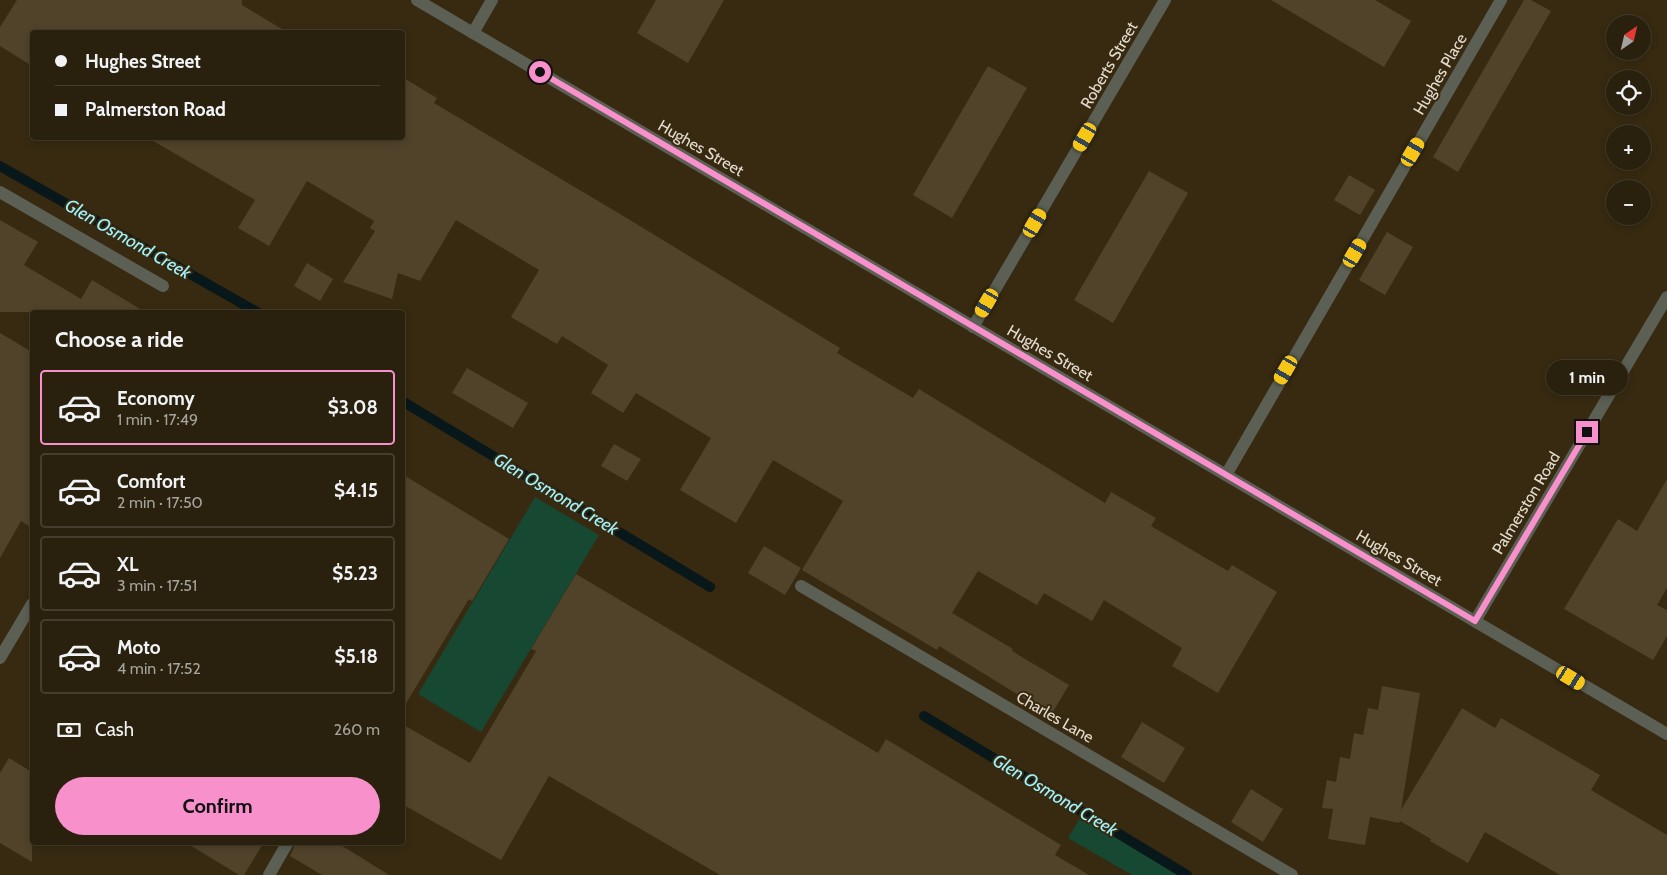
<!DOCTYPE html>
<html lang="en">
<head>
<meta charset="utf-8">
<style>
	:root { --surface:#29200d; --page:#312816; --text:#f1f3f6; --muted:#a5a39d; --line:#453e2e; --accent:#f890cb }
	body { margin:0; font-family:Cabin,sans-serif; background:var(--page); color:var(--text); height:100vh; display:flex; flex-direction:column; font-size:19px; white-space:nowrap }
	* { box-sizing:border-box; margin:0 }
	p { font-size:16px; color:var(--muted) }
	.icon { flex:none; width:28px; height:28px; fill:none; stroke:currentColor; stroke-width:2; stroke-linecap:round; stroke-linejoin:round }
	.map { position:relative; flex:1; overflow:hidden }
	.details { position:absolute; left:30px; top:310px; width:375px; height:535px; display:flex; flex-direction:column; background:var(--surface); border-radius:5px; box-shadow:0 2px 8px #0003,0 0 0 1px var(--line) }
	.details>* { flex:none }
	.top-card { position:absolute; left:30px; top:30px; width:375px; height:110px; border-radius:5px; box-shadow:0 2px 8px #0003,0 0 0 1px var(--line); display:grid; align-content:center; height:110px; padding:0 25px; background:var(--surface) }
	.needle { width:32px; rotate:34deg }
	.controls { position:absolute; left:1606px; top:15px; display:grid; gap:10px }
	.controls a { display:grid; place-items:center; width:45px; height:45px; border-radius:50%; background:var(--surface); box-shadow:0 2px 8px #0003,0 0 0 1px var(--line); font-size:25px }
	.end { position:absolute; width:22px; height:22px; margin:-11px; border:6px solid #f890cb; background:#111; box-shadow:0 0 0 2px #111 }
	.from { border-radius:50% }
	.bubble { position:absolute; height:35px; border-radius:18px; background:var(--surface); box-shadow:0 2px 8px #0003,0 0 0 1px var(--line); font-size:16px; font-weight:700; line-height:35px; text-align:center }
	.car { position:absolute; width:15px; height:30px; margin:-15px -8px; border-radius:6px; box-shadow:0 0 4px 1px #0007; background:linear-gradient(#f5c518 24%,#345 0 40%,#f5c518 0 76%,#345 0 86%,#f5c518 0) }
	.top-card b { display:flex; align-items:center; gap:18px; height:48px; font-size:19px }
	.top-card b+b { border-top:1px solid var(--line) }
	.top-card i { width:12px; height:12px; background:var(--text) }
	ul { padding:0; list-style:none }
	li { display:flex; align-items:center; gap:15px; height:75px; margin:0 10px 8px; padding:0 15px; border:2px solid var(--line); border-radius:5px }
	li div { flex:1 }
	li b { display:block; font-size:19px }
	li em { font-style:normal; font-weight:700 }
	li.selected { border-color:var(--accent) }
	li>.icon { width:45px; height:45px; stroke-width:1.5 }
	h2 { padding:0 25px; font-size:22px; line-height:60px }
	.pay { display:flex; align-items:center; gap:12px; height:55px; padding:0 25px; font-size:19px }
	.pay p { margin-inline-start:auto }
	.button { display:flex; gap:10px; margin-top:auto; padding:10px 25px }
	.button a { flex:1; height:58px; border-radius:30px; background:var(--accent); color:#111; font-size:20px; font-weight:700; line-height:58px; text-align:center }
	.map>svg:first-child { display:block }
</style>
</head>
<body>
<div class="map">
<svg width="1667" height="875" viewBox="0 0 1667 875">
	<rect width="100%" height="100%" fill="#372a11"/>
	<!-- green -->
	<g fill="#164832">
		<polygon points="535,497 599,535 481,732 418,694"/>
		<polygon points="1082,815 1183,875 1132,875 1068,838"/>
	</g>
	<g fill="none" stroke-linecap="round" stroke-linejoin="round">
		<!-- stream -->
		<g stroke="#081719" stroke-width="10">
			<polyline points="0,166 257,312"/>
			<polyline points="402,401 710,587"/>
			<polyline points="924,716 1187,875"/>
		</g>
	</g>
	<!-- building -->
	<g fill="#51432a">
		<polygon points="17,0 242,0 242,5 287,32 32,32 32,66 0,46 0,27"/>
		<polygon points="656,0 724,0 688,63 637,33"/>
		<polygon points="1271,0 1375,0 1411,21 1384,67"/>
		<polygon points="1524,0 1531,0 1551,11 1458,172 1433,157"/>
		<polygon points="988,66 1027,88 952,218 913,195"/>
		<polygon points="402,77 437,98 434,103 630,220 840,348 837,353 913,398 919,389 1105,503 1111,492 1156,518 1151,526 1228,571 1232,565 1277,592 1218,693 1172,666 1182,648 1104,600 1092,621 1044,593 1037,605 978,571 952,613 1013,649 1012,651 1069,685 1051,715 939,646 937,650 802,570 843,501 773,460 736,523 680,490 711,438 636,393 623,413 591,393 608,365 562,336 557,344 511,317 539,270 456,220 420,281 398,273 392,299 343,282 375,231 370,228 374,221 307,181 269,246 238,228 255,200 148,138 402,138"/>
		<polygon points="1149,171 1188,193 1113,323 1074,300"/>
		<polygon points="1349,175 1375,190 1360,215 1334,200"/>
		<polygon points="0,220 38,242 24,265 81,299 92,280 145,312 0,312"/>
		<polygon points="1387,232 1413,247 1385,295 1359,280"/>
		<polygon points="307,263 333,279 320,301 294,286"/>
		<polygon points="0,333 32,352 32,528 21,521 0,558"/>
		<polygon points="467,368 528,403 513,428 452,393"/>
		<polygon points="614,444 641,459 627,481 601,466"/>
		<polygon points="402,474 509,539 472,601 469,599 402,710"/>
		<polygon points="1667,479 1667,588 1657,605 1667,610 1667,636 1653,660 1564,609 1618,519 1637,531"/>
		<polygon points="764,546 801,568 785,595 748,573"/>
		<polygon points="576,574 878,753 886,739 1061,845 1055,855 1089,875 720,875 549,776 501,860 402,804 402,724 470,763 536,651 531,649"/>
		<polygon points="1382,686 1420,693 1401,810 1462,708 1495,728 1501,718 1600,775 1591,790 1667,835 1667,875 1560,875 1485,832 1468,863 1430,841 1431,839 1400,821 1399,823 1370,817 1365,845 1328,839 1333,809 1322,808 1327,780 1336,782 1340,757 1350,759 1354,733 1363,735 1368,708 1378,710"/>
		<polygon points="1142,722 1185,748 1164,783 1121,757"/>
		<polygon points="9,758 32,772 32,862 0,843 0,773"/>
		<polygon points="1251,789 1283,809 1263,842 1231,822"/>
		<polygon points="185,842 264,842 244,875 239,875"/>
		<polygon points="296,842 336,842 389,875 322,875 290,856"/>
	</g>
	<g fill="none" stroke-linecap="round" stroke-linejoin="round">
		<!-- service -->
		<g stroke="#5c5f53" stroke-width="12">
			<polyline points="0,192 163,286"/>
			<polyline points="1226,475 1501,0"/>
			<polyline points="801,586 1292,875"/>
			<polyline points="269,875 288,842"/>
		</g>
		<!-- minor -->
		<g stroke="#5c5f53" stroke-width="12">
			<polyline points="417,0 1667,734"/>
			<polyline points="473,33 492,0"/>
			<polyline points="973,327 1165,0"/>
			<polyline points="1475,621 1667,297"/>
			<polyline points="0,658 32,604"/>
		</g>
	</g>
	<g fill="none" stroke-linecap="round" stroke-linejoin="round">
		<!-- route -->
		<polyline stroke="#f890cb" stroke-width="6" points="540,72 1475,621 1587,432"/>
	</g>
	<g text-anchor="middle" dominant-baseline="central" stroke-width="4" stroke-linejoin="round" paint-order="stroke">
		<!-- street labels -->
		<g font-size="16" fill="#e4dcce" stroke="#372a11">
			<text transform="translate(1109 65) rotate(-60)">Roberts Street</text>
			<text transform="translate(1440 74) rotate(-60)">Hughes Place</text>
			<text transform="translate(701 148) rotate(30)">Hughes Street</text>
			<text transform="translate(1050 353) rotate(30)">Hughes Street</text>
			<text transform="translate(1526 503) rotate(-59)">Palmerston Road</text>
			<text transform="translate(1399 558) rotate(30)">Hughes Street</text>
			<text transform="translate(1055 717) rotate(30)">Charles Lane</text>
		</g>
		<!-- water labels -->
		<g font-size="18" font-style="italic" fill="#a1f4fe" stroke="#372a11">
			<text transform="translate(128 239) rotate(30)">Glen Osmond Creek</text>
			<text transform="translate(556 494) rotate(31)">Glen Osmond Creek</text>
			<text transform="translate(1055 795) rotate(31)">Glen Osmond Creek</text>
		</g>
	</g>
</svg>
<div class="controls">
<a><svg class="needle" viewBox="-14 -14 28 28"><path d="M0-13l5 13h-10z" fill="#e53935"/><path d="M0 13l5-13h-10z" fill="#a5a39d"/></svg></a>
<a><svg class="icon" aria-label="locate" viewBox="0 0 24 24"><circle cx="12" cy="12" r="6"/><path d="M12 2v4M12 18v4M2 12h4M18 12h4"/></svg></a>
<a>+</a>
<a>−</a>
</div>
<i class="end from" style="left:540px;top:72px"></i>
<i class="end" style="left:1587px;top:432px"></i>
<div class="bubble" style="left:1546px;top:360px;width:82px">1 min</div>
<i class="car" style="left:1085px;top:137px;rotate:210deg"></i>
<i class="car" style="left:1413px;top:152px;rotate:30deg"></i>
<i class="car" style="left:1035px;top:223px;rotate:30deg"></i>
<i class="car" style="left:1355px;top:253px;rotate:30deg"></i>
<i class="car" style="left:987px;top:303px;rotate:210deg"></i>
<i class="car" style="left:1286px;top:370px;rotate:210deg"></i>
<i class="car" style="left:1571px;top:678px;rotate:121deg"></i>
<div class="top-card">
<b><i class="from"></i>Hughes Street</b>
<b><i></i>Palmerston Road</b>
</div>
<section class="details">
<h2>Choose a ride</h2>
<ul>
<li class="selected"><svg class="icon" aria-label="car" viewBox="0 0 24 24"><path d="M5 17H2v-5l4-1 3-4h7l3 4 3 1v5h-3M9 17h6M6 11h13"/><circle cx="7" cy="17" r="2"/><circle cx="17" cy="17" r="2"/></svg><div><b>Economy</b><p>1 min · 17:49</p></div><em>$3.08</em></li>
<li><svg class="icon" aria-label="car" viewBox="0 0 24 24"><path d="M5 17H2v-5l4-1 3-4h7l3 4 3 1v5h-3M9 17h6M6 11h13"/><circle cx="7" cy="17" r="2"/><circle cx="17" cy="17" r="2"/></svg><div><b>Comfort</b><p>2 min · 17:50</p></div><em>$4.15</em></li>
<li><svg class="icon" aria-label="car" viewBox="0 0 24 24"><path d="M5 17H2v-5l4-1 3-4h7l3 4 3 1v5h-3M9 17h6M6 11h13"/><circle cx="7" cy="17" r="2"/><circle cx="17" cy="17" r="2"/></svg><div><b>XL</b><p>3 min · 17:51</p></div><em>$5.23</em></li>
<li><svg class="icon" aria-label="car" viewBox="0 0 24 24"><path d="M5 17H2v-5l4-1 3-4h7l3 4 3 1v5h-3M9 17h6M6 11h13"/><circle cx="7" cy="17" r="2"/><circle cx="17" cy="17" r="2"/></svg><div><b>Moto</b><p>4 min · 17:52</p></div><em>$5.18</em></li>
</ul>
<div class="pay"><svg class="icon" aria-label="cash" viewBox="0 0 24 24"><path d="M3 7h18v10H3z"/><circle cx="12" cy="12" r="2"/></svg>Cash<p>260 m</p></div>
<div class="button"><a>Confirm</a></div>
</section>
</div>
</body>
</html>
